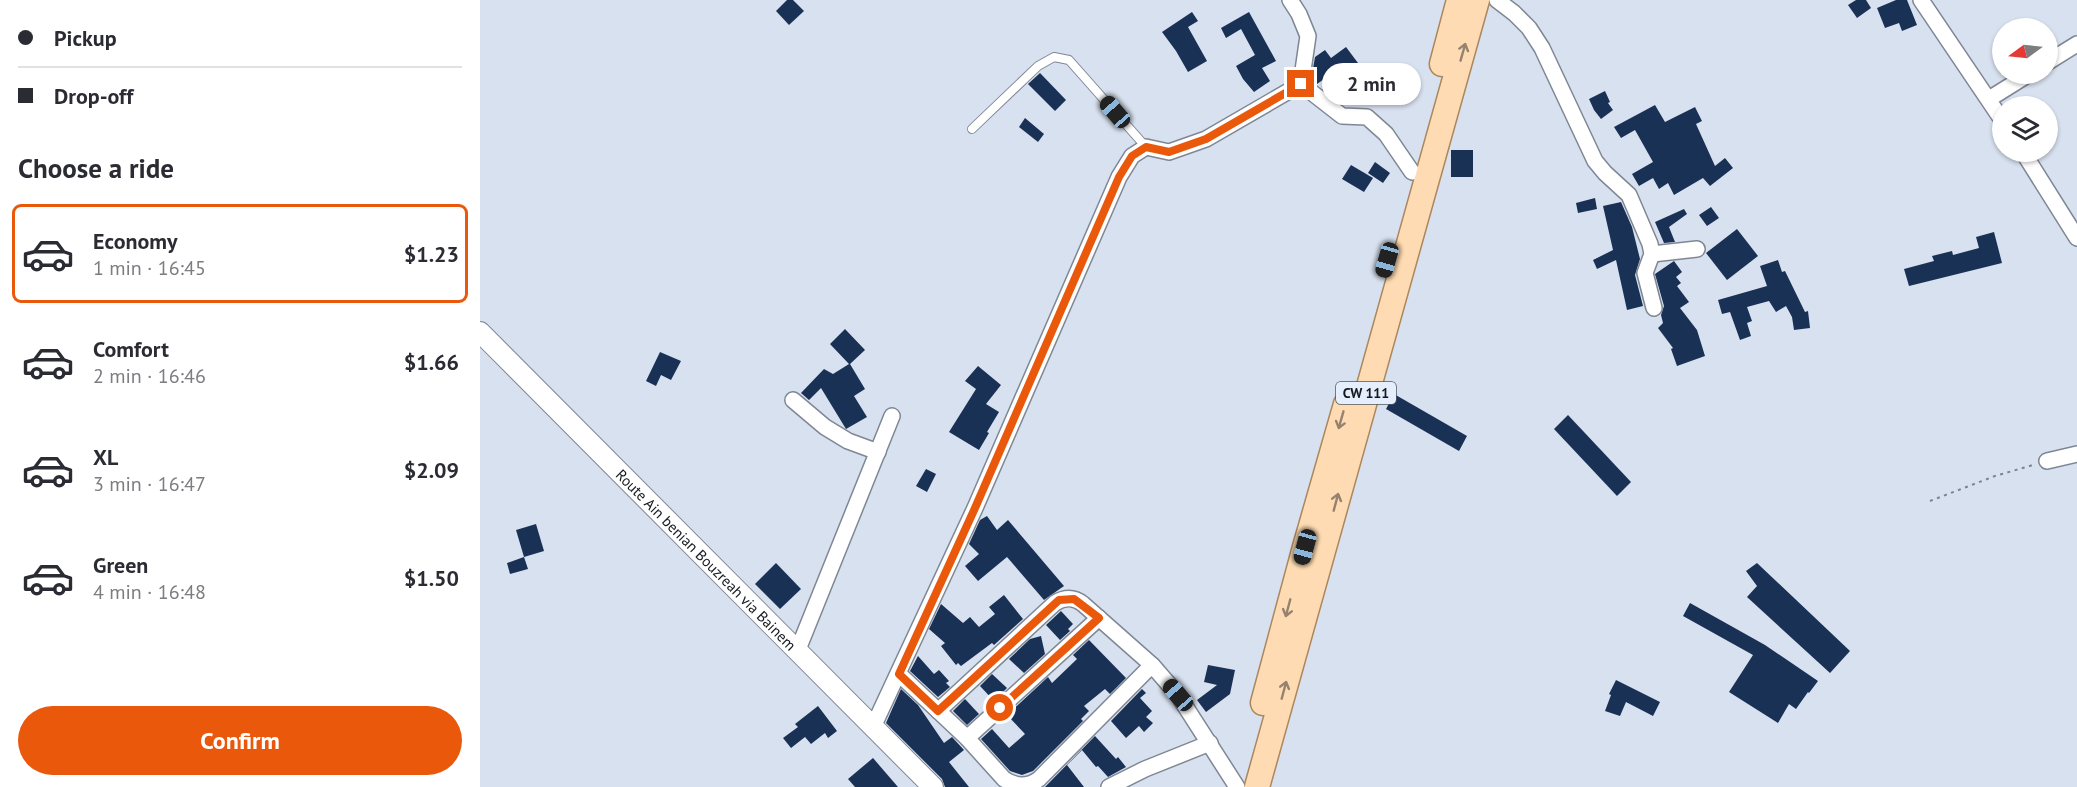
<!DOCTYPE html>
<html lang="en">
<head>
<meta charset="utf-8">
<style>
	:root { --surface:#fff; --page:#f2f2f3; --text:#2b2b33; --muted:#7c7c81; --line:#e1e1e2; --accent:#ea580c }
	body { margin:0; font-family:"PT Sans",sans-serif; background:var(--page); color:var(--text); height:100vh; display:flex; flex-direction:column; font-size:22px; white-space:nowrap }
	* { box-sizing:border-box; margin:0 }
	p { font-size:20px; color:var(--muted) }
	.icon { flex:none; width:33px; height:33px; fill:none; stroke:currentColor; stroke-width:2; stroke-linecap:round; stroke-linejoin:round }
	.map { position:relative; flex:1; overflow:hidden }
	.panel { display:flex; flex-direction:column; background:var(--surface); width:480px }
	.panel>* { flex:none }
	.guide { display:grid; align-content:center; height:132px; padding:0 18px; background:var(--surface) }
	.needle { width:39px; rotate:255deg }
	.controls { position:absolute; left:1512px; top:18px; display:grid; gap:12px }
	.controls a { display:grid; place-items:center; width:66px; height:66px; border-radius:50%; background:var(--surface); box-shadow:0 2px 4px #0004; font-size:30px }
	.end { position:absolute; width:27px; height:27px; margin:-14px; border:8px solid #ea580c; background:#fff; box-shadow:0 0 0 3px #fff }
	.from { border-radius:50% }
	.bubble { position:absolute; height:42px; border-radius:21px; background:var(--surface); box-shadow:0 2px 4px #0004; font-size:20px; font-weight:800; line-height:42px; text-align:center }
	.car { position:absolute; width:18px; height:36px; margin:-18px -9px; border-radius:8px; box-shadow:0 0 4px 2px #0007; background:linear-gradient(#222 24%,#8ab4d8 0 40%,#222 0 76%,#8ab4d8 0 86%,#222 0) }
	.guide b { display:flex; align-items:center; gap:21px; height:57px; font-size:22px }
	.guide b+b { border-top:2px solid var(--line) }
	.guide i { width:15px; height:15px; background:var(--text) }
	ul { padding:0; list-style:none }
	li { display:flex; align-items:center; gap:18px; height:99px; margin:0 12px 9px; padding:0 6px; border:3px solid transparent; border-radius:9px }
	li div { flex:1 }
	li b { display:block; font-size:22px }
	li em { font-style:normal; font-weight:800 }
	li.selected { border-color:var(--accent) }
	li>.icon { width:54px; height:54px; stroke-width:1.5 }
	h2 { padding:0 18px; font-size:27px; line-height:72px }
	.action { display:flex; gap:12px; margin-top:auto; padding:12px 18px }
	.action a { flex:1; height:69px; border-radius:36px; background:var(--accent); color:#fff; font-size:24px; font-weight:800; line-height:69px; text-align:center }
	main { display:flex; flex:1; min-height:0 }
	.map>svg:first-child { display:block }
</style>
</head>
<body>
<main>
<section class="panel">
<div class="guide">
<b><i class="from"></i>Pickup</b>
<b><i></i>Drop-off</b>
</div>
<h2>Choose a ride</h2>
<ul>
<li class="selected"><svg class="icon" aria-label="car" viewBox="0 0 24 24"><path d="M5 17H2v-5l4-1 3-4h7l3 4 3 1v5h-3M9 17h6M6 11h13"/><circle cx="7" cy="17" r="2"/><circle cx="17" cy="17" r="2"/></svg><div><b>Economy</b><p>1 min · 16:45</p></div><em>$1.23</em></li>
<li><svg class="icon" aria-label="car" viewBox="0 0 24 24"><path d="M5 17H2v-5l4-1 3-4h7l3 4 3 1v5h-3M9 17h6M6 11h13"/><circle cx="7" cy="17" r="2"/><circle cx="17" cy="17" r="2"/></svg><div><b>Comfort</b><p>2 min · 16:46</p></div><em>$1.66</em></li>
<li><svg class="icon" aria-label="car" viewBox="0 0 24 24"><path d="M5 17H2v-5l4-1 3-4h7l3 4 3 1v5h-3M9 17h6M6 11h13"/><circle cx="7" cy="17" r="2"/><circle cx="17" cy="17" r="2"/></svg><div><b>XL</b><p>3 min · 16:47</p></div><em>$2.09</em></li>
<li><svg class="icon" aria-label="car" viewBox="0 0 24 24"><path d="M5 17H2v-5l4-1 3-4h7l3 4 3 1v5h-3M9 17h6M6 11h13"/><circle cx="7" cy="17" r="2"/><circle cx="17" cy="17" r="2"/></svg><div><b>Green</b><p>4 min · 16:48</p></div><em>$1.50</em></li>
</ul>
<div class="action"><a>Confirm</a></div>
</section>
<div class="map">
<svg width="1597" height="787" viewBox="0 0 1597 787">
	<rect width="100%" height="100%" fill="#d8e1ef"/>
	<!-- building -->
	<g fill="#1a3156">
		<polygon points="307,0 313,0 324,11 309,25 296,11"/>
		<polygon points="1376,0 1386,0 1391,8 1377,18 1368,5"/>
		<polygon points="1416,0 1427,0 1437,25 1422,31 1419,23 1405,28 1397,8"/>
		<polygon points="712,12 718,21 708,27 727,61 708,72 696,51 682,32"/>
		<polygon points="769,12 796,61 782,68 790,81 774,92 763,79 756,66 775,55 761,29 746,38 741,28"/>
		<polygon points="866,47 884,71 868,82 860,102 848,93 857,70 837,84 831,80 835,57 845,50 851,58"/>
		<polygon points="560,73 586,100 575,111 548,84"/>
		<polygon points="1125,91 1130,102 1128,103 1133,110 1121,119 1114,110 1109,99"/>
		<polygon points="1175,105 1185,122 1215,107 1222,121 1216,124 1235,166 1245,158 1253,168 1230,186 1223,178 1194,195 1188,183 1179,189 1173,178 1159,186 1152,174 1173,162 1155,130 1141,138 1134,127"/>
		<polygon points="545,118 564,134 558,142 539,127"/>
		<rect x="971" y="150" width="22" height="27"/>
		<polygon points="895,162 910,173 903,183 888,173"/>
		<polygon points="871,165 893,178 884,192 862,179"/>
		<polygon points="1115,198 1117,209 1098,213 1096,203"/>
		<polygon points="1141,202 1152,227 1160,259 1155,275 1163,306 1147,310 1136,260 1117,269 1113,260 1133,250 1123,206"/>
		<polygon points="1231,207 1239,218 1227,226 1219,215"/>
		<polygon points="1204,209 1207,214 1189,227 1195,242 1184,243 1175,222"/>
		<polygon points="1257,229 1278,256 1247,280 1226,253"/>
		<polygon points="1514,232 1522,263 1429,286 1424,269 1454,261 1452,256 1472,251 1473,255 1499,248 1496,237"/>
		<polygon points="1298,260 1302,272 1305,271 1325,312 1328,311 1330,328 1314,330 1312,317 1306,306 1296,312 1289,301 1267,307 1272,321 1267,323 1271,336 1260,340 1250,312 1242,314 1238,300 1287,286 1280,266"/>
		<polygon points="1194,261 1202,272 1196,277 1201,283 1197,286 1209,302 1200,308 1217,330 1225,356 1197,366 1191,349 1193,348 1178,328 1183,323 1181,315 1184,306 1175,274"/>
		<polygon points="365,329 385,350 370,364 385,389 374,396 387,417 366,429 341,388 329,400 321,393 344,369 353,374 369,364 350,344"/>
		<polygon points="180,352 201,361 191,380 181,375 176,386 166,381"/>
		<polygon points="498,366 521,385 506,404 519,412 507,432 509,433 499,450 469,432 496,389 485,381"/>
		<polygon points="914,394 987,436 979,451 906,409"/>
		<polygon points="1088,415 1151,482 1137,496 1074,429"/>
		<polygon points="446,469 456,474 447,492 436,486"/>
		<polygon points="507,516 517,530 528,520 584,586 564,600 527,557 498,581 485,566 499,554 489,544 500,520"/>
		<polygon points="56,524 64,551 44,557 36,530"/>
		<polygon points="44,557 48,569 30,574 27,563"/>
		<polygon points="296,563 321,589 300,609 275,584"/>
		<polygon points="1277,563 1370,651 1350,673 1267,597 1277,586 1266,571"/>
		<polygon points="524,595 543,619 514,645 512,643 481,666 478,663 476,665 461,646 465,643 449,629 461,604 483,623 490,617 499,627 515,614 509,607"/>
		<polygon points="1210,603 1285,645 1338,681 1329,693 1328,692 1316,709 1309,704 1298,723 1249,692 1273,655 1203,616"/>
		<polygon points="581,611 593,624 588,629 590,631 580,640 566,625"/>
		<polygon points="561,636 565,654 544,673 529,659 550,639"/>
		<polygon points="609,640 646,678 630,694 625,689 604,706 609,711 601,719 603,721 553,771 542,775 530,771 501,739 512,729 529,748 545,734 527,715 568,677 572,683 597,659 593,655"/>
		<polygon points="438,656 454,674 459,670 469,681 466,683 470,687 458,697 430,671"/>
		<polygon points="728,665 755,670 750,694 726,712 717,700 737,685 724,682"/>
		<polygon points="512,674 527,688 514,701 500,686"/>
		<polygon points="1136,680 1180,702 1173,716 1146,702 1140,716 1125,711 1131,695 1129,694"/>
		<polygon points="421,689 438,705 464,743 472,737 484,750 469,762 489,787 465,787 462,779 406,723"/>
		<polygon points="662,689 666,693 660,698 672,711 666,717 673,723 664,732 659,726 646,738 631,721"/>
		<polygon points="485,699 499,714 487,725 473,711"/>
		<polygon points="338,706 357,731 348,738 345,733 331,744 325,737 311,748 303,738 318,727 315,724"/>
		<polygon points="615,736 636,759 638,757 646,767 628,777 618,766 616,767 602,750 587,765 604,787 565,787"/>
		<polygon points="393,758 418,787 375,787 368,779"/>
	</g>
	<g fill="none" stroke-linecap="round" stroke-linejoin="round">
		<defs>
			<polyline id="service" points="492,129 558,66 574,57 589,60 666,147"/>
			<g id="minor">
				<polyline points="810,0 819,14 828,36 821,84"/>
				<polyline points="1017,0 1034,13 1049,28 1062,48 1115,161 1125,173 1149,195 1170,244 1172,254 1165,273 1174,308"/>
				<polyline points="1441,0 1522,120"/>
				<polyline points="1568,62 1597,44"/>
				<polyline points="1509,99 1549,74"/>
				<polyline points="1543,152 1597,238"/>
				<polyline points="1172,254 1217,249"/>
				<polyline points="313,400 345,427 368,441 398,452"/>
				<polyline points="1567,461 1597,454"/>
				<polyline points="317,652 412,416"/>
				<path d="M419,674L487,738L524,779C536,787 548,787 559,779L672,665L698,695L757,787"/>
				<path d="M458,711L575,603C585,597 594,597 603,604L672,665"/>
				<polyline points="393,727 495,508 639,177 652,156 666,147 689,152 726,139 821,84 862,116 887,117 906,134 932,172"/>
				<polyline points="487,738 619,618"/>
				<polyline points="629,787 665,769 730,743"/>
			</g>
			<g id="tertiary">
				<path id="s1" d="M0,332L453,787"/>
			</g>
			<g id="primary">
				<polyline points="962,64 979,0"/>
				<polyline points="783,703 825,547 866,404"/>
				<polyline points="777,787 997,0"/>
			</g>
		</defs>
		<!-- service casing -->
		<use href="#service" stroke="#7f8794" stroke-width="10"/>
		<!-- minor casing -->
		<use href="#minor" stroke="#7f8794" stroke-width="18"/>
		<!-- tertiary casing -->
		<use href="#tertiary" stroke="#7f8794" stroke-width="22"/>
		<!-- primary casing -->
		<use href="#primary" stroke="#ac875d" stroke-width="27"/>
		<!-- path -->
		<polyline stroke="#7e848e" stroke-width="2" stroke-dasharray="3 4.5" stroke-linecap="butt" points="1450,501 1515,476 1553,465"/>
		<!-- service -->
		<use href="#service" stroke="#fff" stroke-width="8"/>
		<!-- minor -->
		<use href="#minor" stroke="#fff" stroke-width="15"/>
		<!-- tertiary -->
		<use href="#tertiary" stroke="#fff" stroke-width="20"/>
		<!-- primary -->
		<use href="#primary" stroke="#fedbb2" stroke-width="24"/>
	</g>
	<!-- one-way arrows -->
	<defs><path id="oneway-shaft" d="M-6 0H5M1.5-3L5.5 0L1.5 3" fill="none" stroke-width="1.6" stroke-linecap="round" stroke-linejoin="round" transform="scale(1.5)"/></defs>
	<g stroke="#95836f">
		<use href="#oneway-shaft" transform="translate(983 52) rotate(-74)"/>
		<use href="#oneway-shaft" transform="translate(861 420) rotate(106)"/>
		<use href="#oneway-shaft" transform="translate(856 502) rotate(-75)"/>
		<use href="#oneway-shaft" transform="translate(808 608) rotate(105)"/>
		<use href="#oneway-shaft" transform="translate(804 690) rotate(-75)"/>
	</g>
	<g fill="none" stroke-linecap="round" stroke-linejoin="round">
		<!-- route -->
		<polyline stroke="#ea580c" stroke-width="8" points="520,708 619,618 594,599 579,600 458,711 419,674 495,508 639,177 652,156 666,147 689,152 726,139 821,84"/>
	</g>
	<g text-anchor="middle" dominant-baseline="central" stroke-width="6" stroke-linejoin="round" paint-order="stroke">
		<!-- shield labels -->
		<rect fill="#e5eefc" stroke="#535860" stroke-width="1.5" x="856" y="382" width="60" height="22" rx="4.5"/>
		<g font-size="14" font-weight="bold" fill="#15181d">
			<text x="886" y="393">CW 111</text>
		</g>
		<!-- street labels -->
		<g font-size="15" fill="#15181d" stroke="#e5eefc">
			<text stroke="none"><textPath href="#s1" startOffset="321">Route Ain benian Bouzreah via Bainem</textPath></text>
		</g>
	</g>
</svg>
<div class="controls">
<a><svg class="needle" viewBox="-14 -14 28 28"><path d="M0-13l5 13h-10z" fill="#e53935"/><path d="M0 13l5-13h-10z" fill="#7c7c81"/></svg></a>
<a><svg class="icon" aria-label="layers" viewBox="0 0 24 24"><path d="M12 4l9 5-9 5-9-5zM3 14l9 5 9-5"/></svg></a>
</div>
<i class="end from" style="left:520px;top:708px"></i>
<i class="end" style="left:821px;top:84px"></i>
<div class="bubble" style="left:842px;top:63px;width:99px">2 min</div>
<i class="car" style="left:635px;top:112px;rotate:319deg"></i>
<i class="car" style="left:907px;top:260px;rotate:196deg"></i>
<i class="car" style="left:825px;top:547px;rotate:195deg"></i>
<i class="car" style="left:698px;top:695px;rotate:319deg"></i>
</div>
</main>
</body>
</html>
